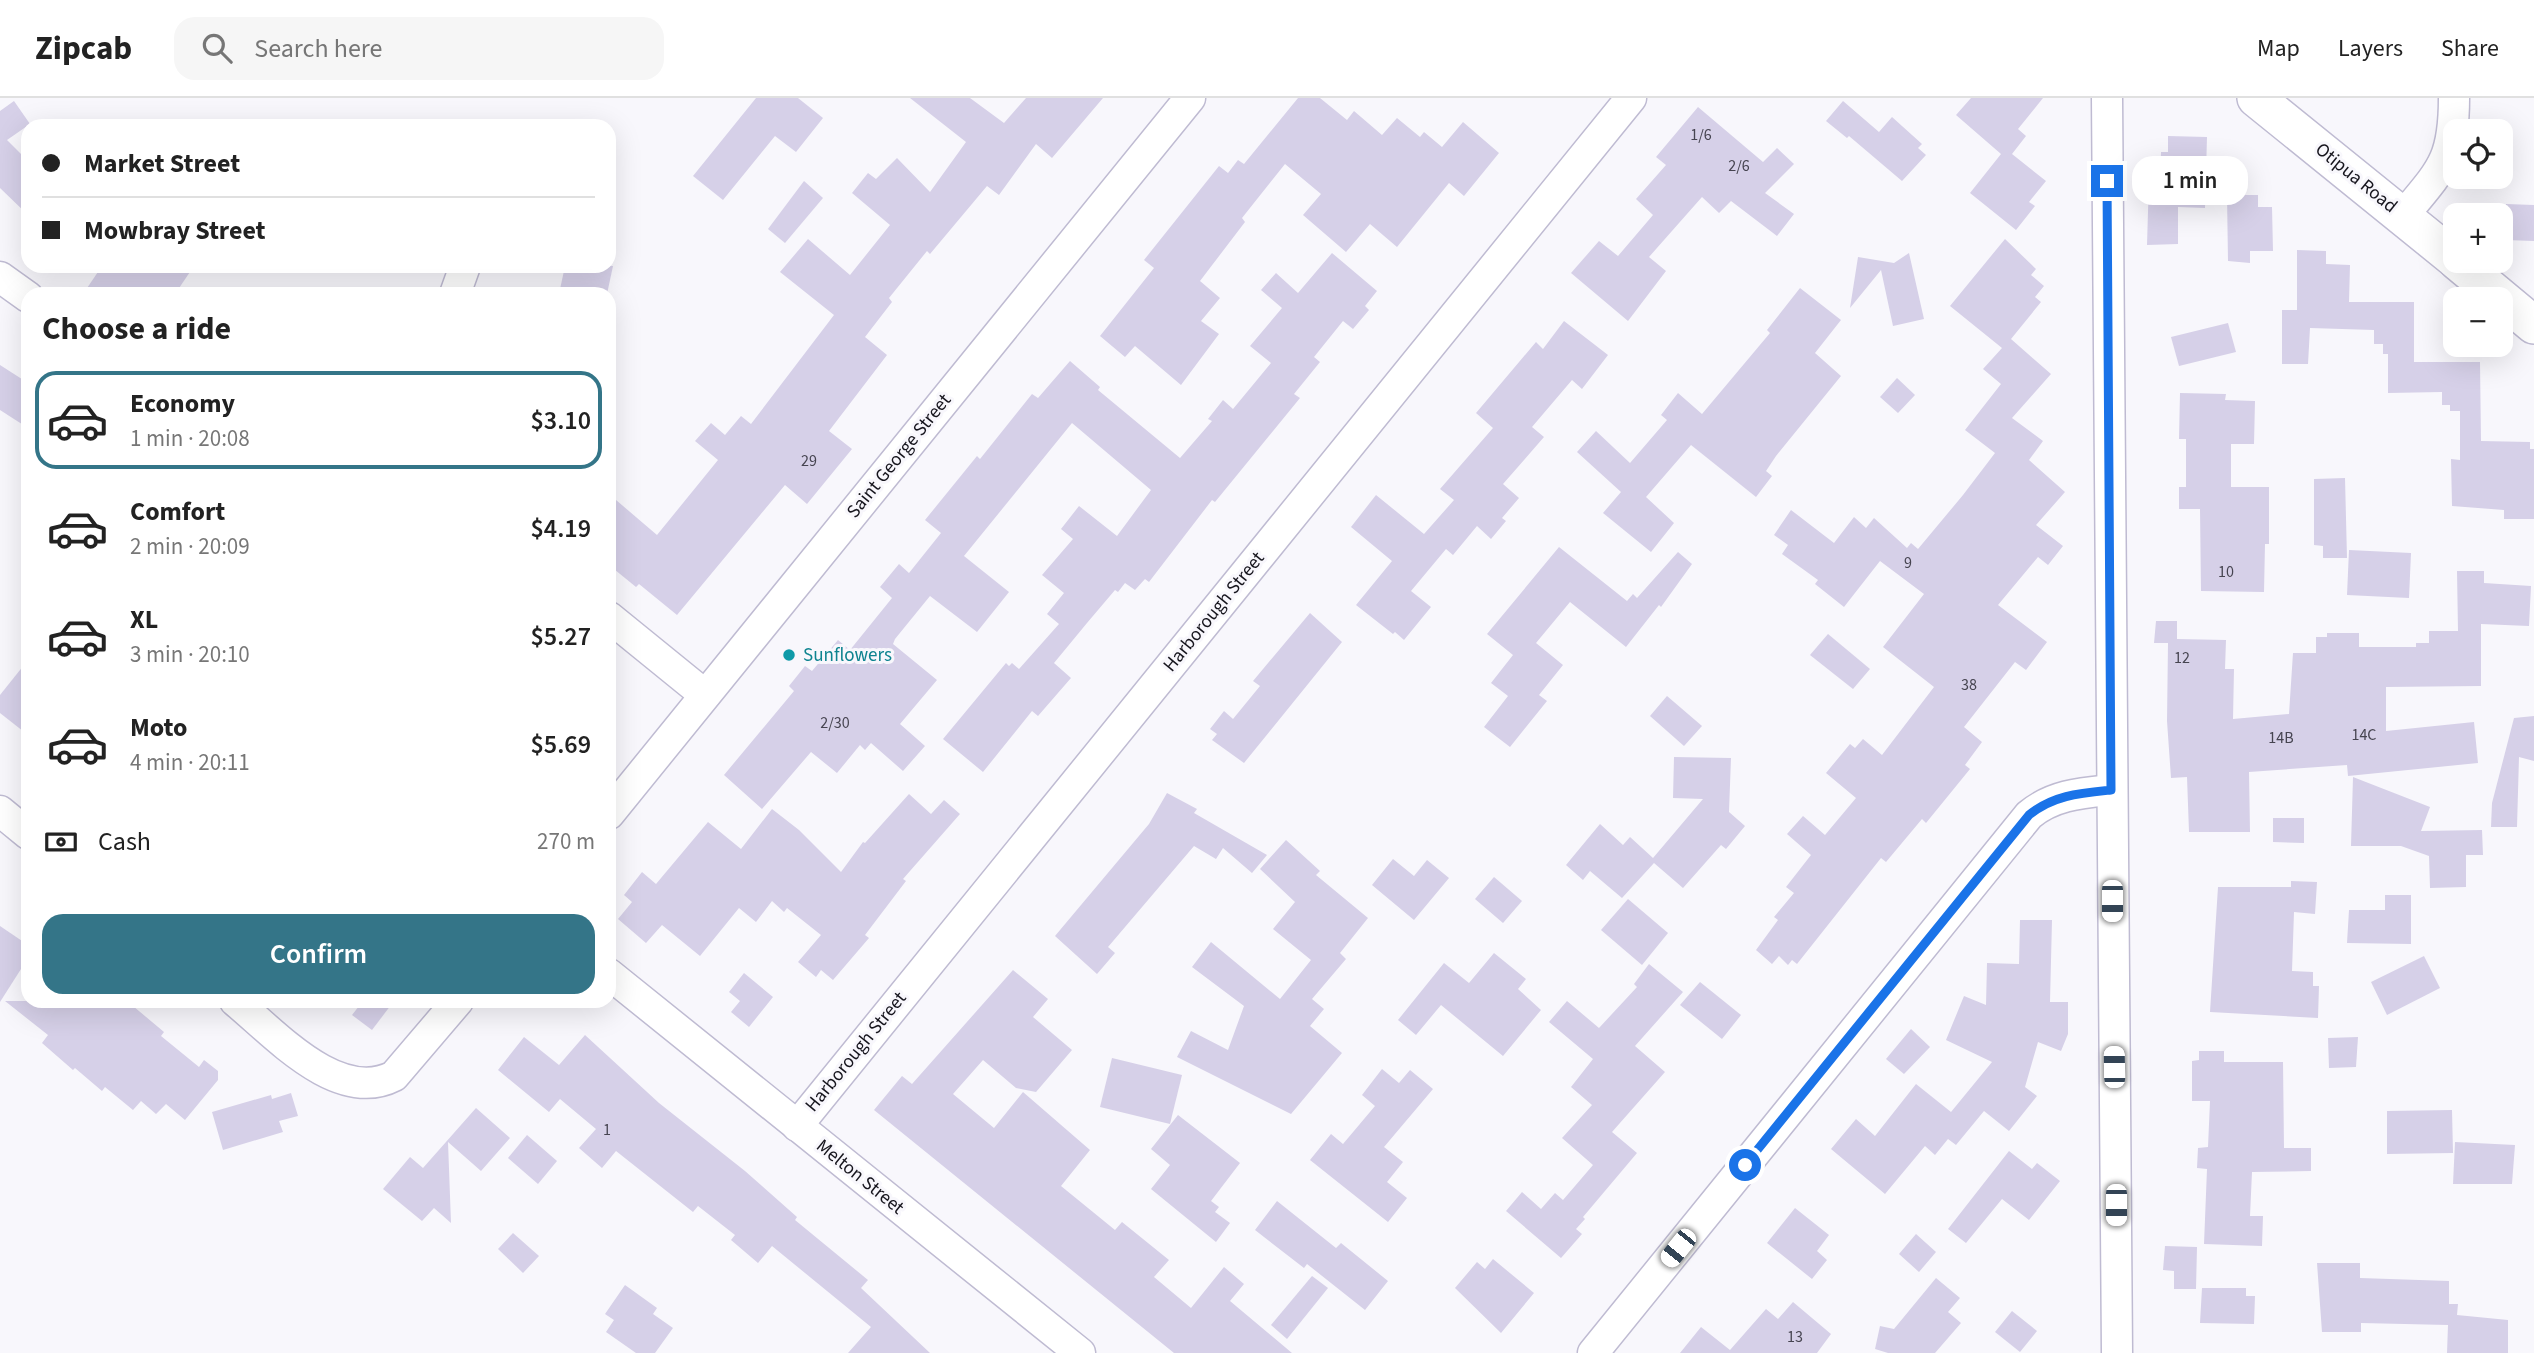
<!DOCTYPE html>
<html lang="en">
<head>
<meta charset="utf-8">
<style>
	:root { --surface:#fff; --page:#f6f6f6; --text:#222; --muted:#767676; --line:#e0e0e0; --accent:#347588 }
	body { margin:0; font-family:"Source Sans 3",sans-serif; background:var(--page); color:var(--text); height:100vh; display:flex; flex-direction:column; font-size:26px; white-space:nowrap }
	* { box-sizing:border-box; margin:0 }
	p { font-size:23px; color:var(--muted) }
	.icon { flex:none; width:38px; height:38px; fill:none; stroke:currentColor; stroke-width:2; stroke-linecap:round; stroke-linejoin:round }
	.map { position:relative; flex:1; overflow:hidden }
	.side { position:absolute; left:21px; top:189px; width:595px; height:721px; display:flex; flex-direction:column; background:var(--surface); border-radius:21px; box-shadow:0 7px 28px #0002 }
	.side>* { flex:none }
	.guide { position:absolute; left:21px; top:21px; width:595px; height:154px; border-radius:21px; box-shadow:0 7px 28px #0002; display:grid; align-content:center; height:154px; padding:0 21px; background:var(--surface) }
	.fabs { position:absolute; left:2443px; top:21px; display:grid; gap:14px }
	.fabs a { display:grid; place-items:center; width:70px; height:70px; border-radius:14px; background:var(--surface); box-shadow:0 7px 28px #0002; font-size:35px }
	.end { position:absolute; width:32px; height:32px; margin:-16px; border:9px solid #1a73e8; background:#fff; box-shadow:0 0 0 4px #fff }
	.from { border-radius:50% }
	.bubble { position:absolute; height:49px; border-radius:21px; background:var(--surface); box-shadow:0 7px 28px #0002; font-size:23px; font-weight:600; line-height:49px; text-align:center }
	.car { position:absolute; width:21px; height:42px; margin:-21px -10px; border-radius:9px; box-shadow:0 0 5px 2px #0007; background:linear-gradient(#fff 24%,#345 0 40%,#fff 0 76%,#345 0 86%,#fff 0) }
	.guide b { display:flex; align-items:center; gap:24px; height:66px; font-size:26px }
	.guide b+b { border-top:2px solid var(--line) }
	.guide i { width:18px; height:18px; background:var(--text) }
	ul { padding:0; list-style:none }
	li { display:flex; align-items:center; gap:21px; height:98px; margin:0 14px 10px; padding:0 7px; border:4px solid transparent; border-radius:21px }
	li div { flex:1 }
	li b { display:block; font-size:26px }
	li em { font-style:normal; font-weight:600 }
	li.current { border-color:var(--accent) }
	li>.icon { width:63px; height:63px; stroke-width:1.5 }
	h2 { padding:0 21px; font-size:32px; line-height:84px }
	.pay { display:flex; align-items:center; gap:18px; height:77px; padding:0 21px; font-size:26px }
	.pay p { margin-inline-start:auto }
	.action { display:flex; gap:14px; margin-top:auto; padding:14px 21px }
	.action a { flex:1; height:80px; border-radius:21px; background:var(--accent); color:#fff; font-size:28px; font-weight:600; line-height:80px; text-align:center }
	header { display:flex; align-items:center; gap:42px; box-sizing:border-box; height:98px; padding:0 35px; background:var(--surface); border-bottom:2px solid var(--line) }
	header strong { font-size:33px }
	nav { display:flex; gap:38px; margin-inline-start:auto; font-size:24px }
	.search { width:490px; height:63px; background:var(--page); display:flex; align-items:center; gap:18px; box-sizing:border-box; padding:0 24px; border-radius:21px; color:var(--muted); font-size:26px }
	.map>svg:first-child { display:block }
</style>
</head>
<body>
<header>
<strong>Zipcab</strong>
<div class="search"><svg class="icon" aria-label="search" viewBox="0 0 24 24"><circle cx="10" cy="10" r="6"/><path d="M15 15l6 6"/></svg>Search here</div>
<nav><a>Map</a><a>Layers</a><a>Share</a></nav>
</header>
<div class="map">
<svg width="2534" height="1255" viewBox="0 0 2534 1255">
	<rect width="100%" height="100%" fill="#f8f7fc"/>
	<!-- building -->
	<g fill="#d6d0e8">
		<polygon points="756,0 798,0 823,20 796,54 775,38 723,102 693,78"/>
		<polygon points="910,0 970,0 1004,25 1026,0 1103,0 1052,60 1036,46 999,97 987,88 930,156 927,153 889,200 892,204 865,239 887,257 829,333 852,351 807,406 785,387 677,517 639,486 636,489 609,467 609,396 657,437 718,362 695,343 711,325 725,337 741,318 751,326 834,217 780,174 808,141 850,177 890,127 852,95 868,75 876,81 897,60 930,94 966,44"/>
		<polygon points="1298,0 1320,0 1347,22 1354,13 1382,37 1397,20 1420,39 1424,34 1442,49 1463,24 1499,55 1464,98 1449,85 1397,149 1370,126 1346,154 1303,117 1321,96 1285,66 1242,120 1245,124 1200,183 1220,200 1201,223 1219,236 1181,287 1135,248 1125,259 1100,238 1154,170 1144,162 1219,68 1228,75 1238,62 1244,66"/>
		<polygon points="1971,0 2043,0 2018,31 2026,38 2012,56 2046,83 2029,104 2035,108 2016,132 1970,95 2001,56 1956,17"/>
		<polygon points="14,3 30,26 7,42 28,63 28,117 0,90 0,13"/>
		<polygon points="1843,3 1879,34 1892,19 1922,46 1918,50 1926,57 1902,83 1849,38 1847,40 1826,23"/>
		<polygon points="1698,9 1763,64 1777,50 1794,66 1765,95 1794,116 1777,138 1731,103 1719,115 1702,99 1649,159 1666,173 1628,223 1571,175 1599,143 1618,158 1653,117 1636,101 1666,67 1656,59"/>
		<polygon points="2168,38 2207,39 2205,110 2178,109 2178,146 2147,147 2149,80 2160,82 2161,54 2168,54"/>
		<polygon points="804,83 823,100 785,145 768,131"/>
		<polygon points="2227,97 2258,97 2258,109 2272,109 2273,153 2250,153 2250,165 2228,163"/>
		<polygon points="2506,106 2534,107 2534,143 2505,142"/>
		<polygon points="2005,141 2036,171 2031,177 2044,188 2035,199 2041,204 2011,241 2051,276 2012,320 2043,343 2029,362 2065,394 2036,427 2063,448 2048,467 2038,459 1998,507 2047,544 2026,572 2015,564 1964,629 1982,644 1965,667 1970,671 1926,725 1922,721 1886,764 1881,760 1797,866 1792,862 1788,867 1779,858 1772,866 1756,852 1778,822 1774,819 1794,795 1786,789 1811,757 1787,736 1803,718 1825,737 1856,700 1826,675 1850,646 1855,650 1863,641 1882,657 1934,589 1883,549 1924,496 1880,463 1844,509 1815,486 1818,482 1782,456 1788,447 1774,437 1791,412 1834,445 1854,419 1866,430 1874,420 1907,450 1911,445 1918,451 1963,397 1995,355 1965,332 2001,286 1983,271 2002,250 1950,208"/>
		<polygon points="2297,152 2326,153 2326,166 2350,167 2349,204 2414,204 2414,264 2480,264 2481,343 2530,344 2530,351 2534,351 2534,421 2504,421 2504,412 2452,408 2451,361 2460,362 2460,313 2450,313 2450,307 2442,307 2442,294 2388,295 2388,256 2383,256 2383,246 2374,246 2374,232 2310,230 2308,266 2282,266 2282,212 2297,212"/>
		<polygon points="1332,155 1377,193 1365,208 1369,212 1353,231 1343,223 1314,259 1320,264 1294,296 1300,300 1215,404 1212,402 1149,484 1145,481 1135,492 1125,485 1118,494 1115,492 1087,525 1054,565 1071,580 1038,618 1032,613 983,674 943,641 1006,565 1009,568 1012,565 1019,571 1059,526 1047,516 1064,495 1042,477 1073,441 1061,431 1079,408 1117,438 1151,392 1072,325 964,458 1009,494 977,534 930,498 895,541 893,546 937,582 900,626 925,648 903,673 871,645 865,652 860,647 837,675 811,654 762,711 724,677 794,593 789,588 805,568 812,573 838,542 850,552 892,500 880,489 899,466 909,475 941,435 925,422 977,358 980,361 1032,296 1038,300 1070,263 1100,289 1098,292 1180,360 1212,323 1208,321 1223,302 1233,311 1271,265 1250,248 1282,210 1261,192 1276,175 1298,195"/>
		<polygon points="1909,155 1924,221 1893,228 1881,172 1850,210 1858,159 1894,165"/>
		<polygon points="102,168 194,168 175,196 83,196"/>
		<polygon points="565,168 613,168 607,196 559,196"/>
		<polygon points="1800,190 1841,222 1815,255 1841,278 1776,358 1766,373 1772,378 1756,399 1691,347 1646,399 1674,425 1651,454 1603,415 1621,394 1577,354 1596,333 1630,365 1667,322 1661,317 1678,295 1702,316 1770,235 1767,232"/>
		<polygon points="1564,223 1608,257 1582,291 1572,282 1532,329 1544,339 1503,386 1519,400 1502,420 1506,423 1491,441 1477,428 1453,457 1446,451 1411,493 1431,509 1404,542 1395,534 1393,536 1356,507 1392,463 1351,429 1376,397 1424,436 1454,402 1440,391 1493,330 1476,315 1536,244 1543,251"/>
		<polygon points="2228,225 2236,254 2179,268 2171,239"/>
		<polygon points="0,267 28,285 28,330 0,312"/>
		<polygon points="1897,280 1915,297 1898,315 1880,299"/>
		<polygon points="2180,295 2226,296 2225,302 2255,303 2254,346 2231,346 2231,389 2269,389 2269,446 2265,446 2264,494 2201,493 2200,411 2179,411 2179,389 2186,389 2186,341 2179,341"/>
		<polygon points="2345,380 2347,460 2323,460 2323,448 2314,447 2314,381"/>
		<polygon points="1559,449 1627,503 1633,496 1637,500 1678,454 1692,466 1661,509 1659,507 1626,549 1570,504 1536,545 1563,567 1539,597 1547,603 1510,649 1484,629 1508,598 1491,585 1513,557 1487,536"/>
		<polygon points="2349,452 2411,455 2409,500 2347,497"/>
		<polygon points="2457,473 2484,473 2484,485 2531,488 2529,528 2481,526 2481,588 2386,589 2386,633 2474,624 2478,665 2348,678 2347,667 2249,674 2250,734 2189,734 2187,679 2171,680 2167,623 2168,545 2154,545 2156,523 2177,523 2177,541 2226,542 2225,571 2234,571 2233,621 2289,616 2293,555 2316,555 2316,539 2327,539 2327,535 2359,535 2359,549 2416,549 2416,545 2429,545 2429,533 2458,533"/>
		<polygon points="1310,515 1342,544 1244,665 1212,642 1217,636 1210,631 1224,613 1233,621 1260,588 1253,583"/>
		<polygon points="1828,536 1870,571 1853,591 1810,557"/>
		<polygon points="28,562 28,637 0,615 0,597"/>
		<polygon points="1667,598 1702,628 1684,648 1650,618"/>
		<polygon points="2534,618 2534,663 2519,659 2517,729 2491,729 2492,705 2514,620"/>
		<polygon points="1674,659 1731,660 1729,714 1745,728 1726,751 1721,747 1683,790 1654,765 1622,800 1590,773 1583,782 1566,767 1600,726 1623,747 1630,739 1653,760 1703,701 1673,700"/>
		<polygon points="2353,679 2430,709 2421,733 2482,732 2483,757 2466,757 2466,789 2430,790 2429,758 2401,748 2351,748"/>
		<polygon points="1167,695 1197,711 1194,715 1267,757 1252,775 1223,750 1216,761 1194,748 1108,849 1115,855 1097,876 1055,838 1149,726"/>
		<polygon points="909,696 931,716 944,702 960,716 903,781 906,783 865,837 869,840 833,882 821,872 816,879 798,864 821,837 787,810 784,814 772,803 756,824 739,810 700,858 662,827 646,845 618,821 632,804 624,797 642,774 656,786 708,724 741,751 772,711 799,732 841,774 863,744 865,745"/>
		<polygon points="2273,720 2304,720 2304,745 2273,744"/>
		<polygon points="1286,742 1320,773 1316,777 1368,820 1340,855 1346,861 1312,901 1324,911 1310,928 1342,955 1291,1016 1177,959 1191,933 1228,952 1244,908 1192,869 1211,844 1280,901 1311,862 1273,831 1295,804 1260,771"/>
		<polygon points="1393,761 1414,778 1427,762 1449,780 1414,822 1372,787"/>
		<polygon points="1494,779 1522,803 1503,825 1475,801"/>
		<polygon points="2291,783 2317,784 2315,816 2294,814 2292,873 2313,874 2313,888 2319,888 2318,920 2210,914 2218,789 2291,789"/>
		<polygon points="2385,797 2411,797 2411,846 2347,845 2349,812 2385,812"/>
		<polygon points="1628,801 1668,835 1642,867 1601,832"/>
		<polygon points="2020,822 2052,822 2050,904 2068,904 2068,936 2061,953 2038,944 2025,989 2037,998 2009,1033 1984,1013 1956,1047 1948,1041 1935,1057 1925,1048 1885,1096 1831,1051 1856,1021 1875,1038 1916,986 1951,1014 1992,964 1946,942 1964,898 1986,907 1987,865 2019,866"/>
		<polygon points="0,828 28,847 28,860 0,904"/>
		<polygon points="1494,855 1526,881 1518,891 1541,912 1503,958 1441,907 1416,937 1398,922 1444,865 1469,885"/>
		<polygon points="2424,858 2440,890 2387,917 2371,884"/>
		<polygon points="1649,866 1683,894 1635,948 1665,974 1612,1034 1637,1055 1583,1119 1585,1121 1576,1131 1582,1136 1561,1160 1506,1113 1522,1094 1541,1111 1555,1095 1563,1102 1593,1067 1562,1040 1592,1007 1571,989 1593,961 1549,924 1567,903 1599,930 1637,889 1634,886"/>
		<polygon points="1013,872 1048,901 1033,919 1072,952 1036,994 1016,990 983,962 953,996 994,1030 1023,994 1090,1052 1061,1088 1115,1132 1122,1124 1169,1162 1154,1179 1191,1210 1224,1169 1244,1186 1230,1203 1292,1255 1174,1255 874,1012 902,978 912,986"/>
		<polygon points="744,875 773,899 749,929 731,914 740,903 729,894"/>
		<polygon points="1700,884 1741,917 1722,941 1680,907"/>
		<polygon points="5,903 127,903 164,934 161,938 199,969 204,962 218,973 218,982 185,1022 166,1006 156,1016 141,1003 133,1012 105,989 102,993 75,970 73,972 42,945 48,937"/>
		<polygon points="363,903 394,903 372,932 352,917"/>
		<polygon points="1911,931 1930,949 1904,976 1886,961"/>
		<polygon points="585,937 659,1005 745,1073 797,1119 795,1122 868,1182 861,1190 930,1255 848,1255 871,1229 772,1148 758,1165 731,1142 735,1137 698,1108 693,1114 616,1053 602,1070 579,1050 596,1031 560,1001 549,1014 498,972 524,939 559,967"/>
		<polygon points="2358,939 2356,969 2329,970 2328,940"/>
		<polygon points="2199,953 2224,953 2224,964 2283,964 2284,1050 2311,1050 2311,1073 2252,1074 2250,1118 2263,1118 2262,1148 2204,1146 2207,1071 2197,1070 2198,1050 2208,1049 2210,1003 2192,1003 2192,963 2199,962"/>
		<polygon points="1112,960 1182,977 1170,1026 1100,1009"/>
		<polygon points="1382,971 1399,985 1410,972 1433,991 1384,1049 1403,1064 1387,1084 1407,1100 1388,1124 1310,1062 1331,1036 1343,1046 1375,1008 1362,997"/>
		<polygon points="291,995 298,1018 279,1023 283,1034 223,1052 212,1014 271,997 272,1001"/>
		<polygon points="476,1010 510,1040 481,1073 448,1044 451,1125 434,1110 422,1123 383,1091 410,1059 423,1070"/>
		<polygon points="2452,1012 2453,1055 2387,1056 2387,1013"/>
		<polygon points="1178,1017 1240,1065 1211,1103 1219,1109 1215,1114 1230,1125 1216,1144 1151,1091 1170,1067 1151,1051"/>
		<polygon points="527,1037 557,1063 538,1086 508,1060"/>
		<polygon points="2455,1044 2515,1047 2512,1086 2453,1086"/>
		<polygon points="2009,1053 2032,1071 2037,1065 2060,1083 2029,1122 2002,1101 1966,1145 1948,1131"/>
		<polygon points="1277,1103 1336,1150 1341,1145 1388,1183 1365,1212 1307,1166 1304,1170 1255,1132"/>
		<polygon points="1795,1110 1829,1137 1817,1153 1827,1162 1812,1181 1767,1145"/>
		<polygon points="513,1135 539,1158 523,1175 498,1151"/>
		<polygon points="1916,1136 1936,1154 1919,1174 1899,1156"/>
		<polygon points="2165,1148 2197,1149 2196,1191 2174,1191 2174,1173 2163,1172"/>
		<polygon points="1493,1161 1534,1195 1501,1235 1455,1190 1477,1164 1485,1171"/>
		<polygon points="2317,1165 2360,1165 2360,1180 2449,1183 2449,1206 2458,1206 2457,1217 2508,1222 2508,1255 2447,1255 2448,1227 2361,1225 2361,1234 2322,1234"/>
		<polygon points="1312,1178 1328,1190 1287,1241 1271,1227"/>
		<polygon points="1936,1180 1960,1200 1948,1214 1961,1225 1935,1255 1888,1255 1875,1251 1880,1228 1894,1231"/>
		<polygon points="625,1187 657,1210 653,1216 673,1230 655,1255 636,1255 606,1234 614,1222 605,1216"/>
		<polygon points="2202,1190 2246,1190 2246,1198 2255,1198 2254,1226 2200,1225"/>
		<polygon points="1793,1204 1831,1236 1817,1255 1680,1255 1701,1229 1730,1252 1766,1211 1778,1221"/>
		<polygon points="2012,1213 2037,1233 2020,1254 1995,1234"/>
	</g>
	<g fill="none" stroke-linecap="round" stroke-linejoin="round">
		<defs>
			<g id="minor">
				<polyline points="2107,0 2117,1255"/>
				<path d="M2403,118C2441,72 2454,63 2454,0"/>
				<polyline points="0,179 28,199"/>
				<polyline points="455,196 465,168"/>
				<polyline points="609,519 705,597"/>
				<polyline points="0,713 28,736"/>
				<polyline points="609,716 1190,0"/>
				<polyline points="609,876 1080,1255"/>
				<path d="M235,903C275,936 338,1007 394,978L458,903"/>
				<polyline points="797,1028 1631,0"/>
				<path d="M1593,1255L2029,717C2053,697 2081,695 2111,692"/>
			</g>
			<g id="tertiary">
				<polyline points="2256,0 2455,161"/>
				<polyline points="2457,163 2534,227"/>
			</g>
		</defs>
		<!-- minor casing -->
		<use href="#minor" stroke="#bfbbd2" stroke-width="33"/>
		<!-- tertiary casing -->
		<use href="#tertiary" stroke="#bfbbd2" stroke-width="40"/>
		<!-- minor -->
		<use href="#minor" stroke="#fff" stroke-width="30"/>
		<!-- tertiary -->
		<use href="#tertiary" stroke="#fff" stroke-width="37"/>
	</g>
	<g fill="none" stroke-linecap="round" stroke-linejoin="round">
		<!-- route -->
		<path stroke="#1a73e8" stroke-width="9" d="M1745,1067L2029,717C2053,697 2081,695 2111,692L2107,83"/>
	</g>
	<!-- markers -->
	<circle fill="#0f9aa8" stroke="#f8f7fc" stroke-width="2.5" cx="789" cy="557" r="7"/>
	<g text-anchor="middle" dominant-baseline="central" stroke-width="6" stroke-linejoin="round" paint-order="stroke">
		<!-- number labels -->
		<g font-size="16" fill="#464450">
			<text x="1701" y="37">1/6</text>
			<text x="1739" y="68">2/6</text>
			<text x="809" y="363">29</text>
			<text x="1908" y="465">9</text>
			<text x="2226" y="474">10</text>
			<text x="2182" y="560">12</text>
			<text x="1969" y="587">38</text>
			<text x="835" y="625">2/30</text>
			<text x="2364" y="637">14C</text>
			<text x="2281" y="640">14B</text>
			<text x="607" y="1032">1</text>
			<text x="1795" y="1239">13</text>
		</g>
		<!-- street labels -->
		<g font-size="19" fill="#16151d" stroke="#f8f7fc">
			<text transform="translate(2356 80) rotate(39)">Otipua Road</text>
			<text transform="translate(899 358) rotate(-51)">Saint George Street</text>
			<text transform="translate(1214 514) rotate(-51)">Harborough Street</text>
			<text transform="translate(856 954) rotate(-51)">Harborough Street</text>
			<text transform="translate(860 1079) rotate(39)">Melton Street</text>
		</g>
		<!-- culture labels -->
		<g font-size="19" fill="#0d838f" stroke="#f8f7fc" text-anchor="start">
			<text x="803" y="557">Sunflowers</text>
		</g>
	</g>
</svg>
<div class="fabs">
<a><svg class="icon" aria-label="locate" viewBox="0 0 24 24"><circle cx="12" cy="12" r="6"/><path d="M12 2v4M12 18v4M2 12h4M18 12h4"/></svg></a>
<a>+</a>
<a>−</a>
</div>
<i class="end from" style="left:1745px;top:1067px"></i>
<i class="end" style="left:2107px;top:83px"></i>
<div class="bubble" style="left:2132px;top:58px;width:116px">1 min</div>
<i class="car" style="left:2112px;top:803px;rotate:180deg"></i>
<i class="car" style="left:2114px;top:969px;rotate:359deg"></i>
<i class="car" style="left:2116px;top:1107px;rotate:180deg"></i>
<i class="car" style="left:1678px;top:1150px;rotate:219deg"></i>
<div class="guide">
<b><i class="from"></i>Market Street</b>
<b><i></i>Mowbray Street</b>
</div>
<section class="side">
<h2>Choose a ride</h2>
<ul>
<li class="current"><svg class="icon" aria-label="car" viewBox="0 0 24 24"><path d="M5 17H2v-5l4-1 3-4h7l3 4 3 1v5h-3M9 17h6M6 11h13"/><circle cx="7" cy="17" r="2"/><circle cx="17" cy="17" r="2"/></svg><div><b>Economy</b><p>1 min · 20:08</p></div><em>$3.10</em></li>
<li><svg class="icon" aria-label="car" viewBox="0 0 24 24"><path d="M5 17H2v-5l4-1 3-4h7l3 4 3 1v5h-3M9 17h6M6 11h13"/><circle cx="7" cy="17" r="2"/><circle cx="17" cy="17" r="2"/></svg><div><b>Comfort</b><p>2 min · 20:09</p></div><em>$4.19</em></li>
<li><svg class="icon" aria-label="car" viewBox="0 0 24 24"><path d="M5 17H2v-5l4-1 3-4h7l3 4 3 1v5h-3M9 17h6M6 11h13"/><circle cx="7" cy="17" r="2"/><circle cx="17" cy="17" r="2"/></svg><div><b>XL</b><p>3 min · 20:10</p></div><em>$5.27</em></li>
<li><svg class="icon" aria-label="car" viewBox="0 0 24 24"><path d="M5 17H2v-5l4-1 3-4h7l3 4 3 1v5h-3M9 17h6M6 11h13"/><circle cx="7" cy="17" r="2"/><circle cx="17" cy="17" r="2"/></svg><div><b>Moto</b><p>4 min · 20:11</p></div><em>$5.69</em></li>
</ul>
<div class="pay"><svg class="icon" aria-label="cash" viewBox="0 0 24 24"><path d="M3 7h18v10H3z"/><circle cx="12" cy="12" r="2"/></svg>Cash<p>270 m</p></div>
<div class="action"><a>Confirm</a></div>
</section>
</div>
</body>
</html>
